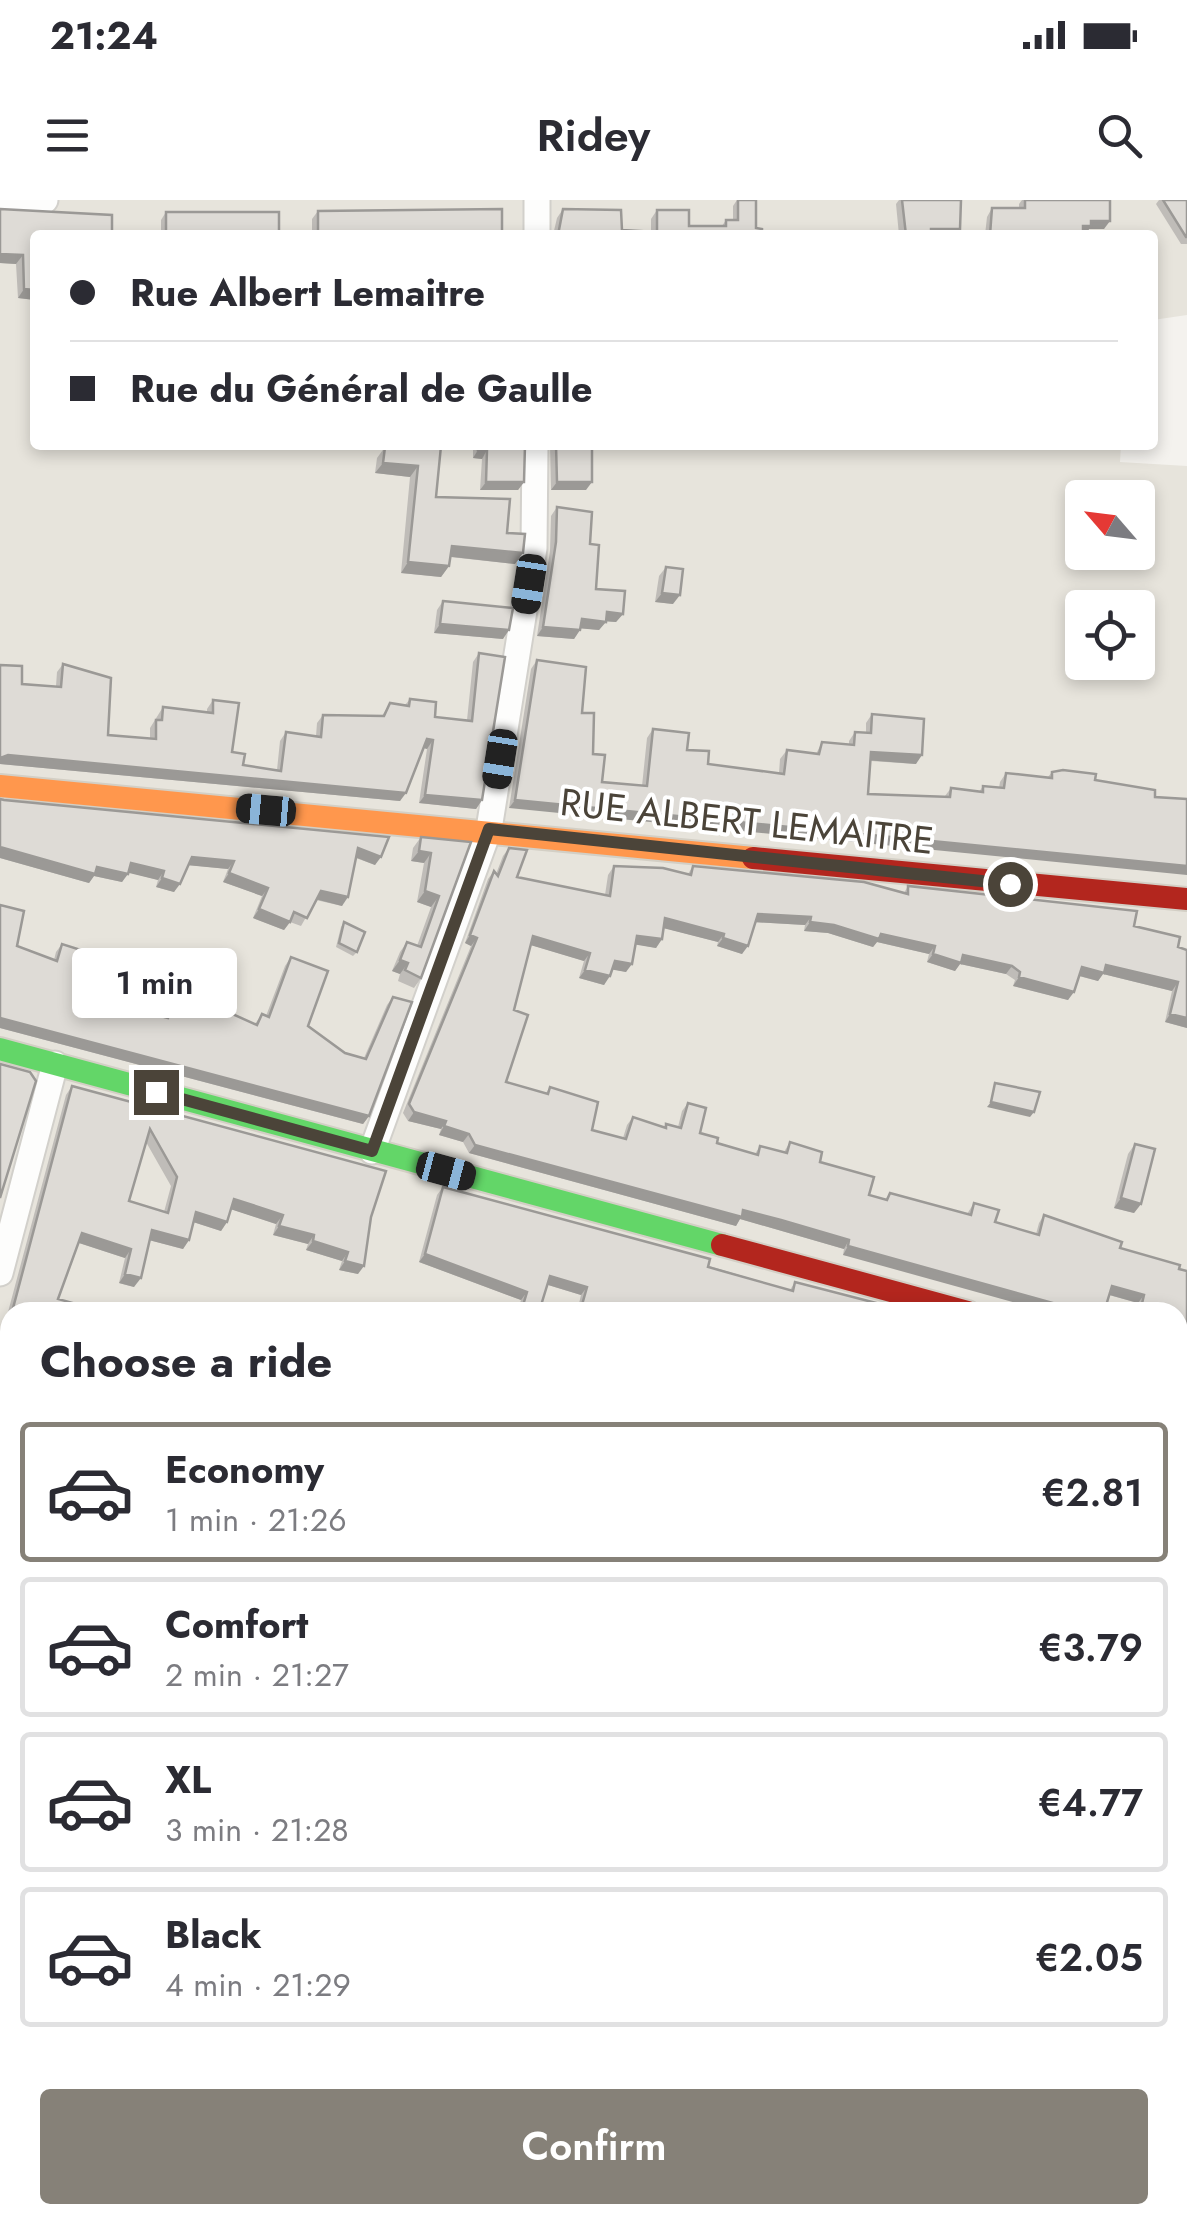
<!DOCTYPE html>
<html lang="en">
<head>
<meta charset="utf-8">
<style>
	:root { --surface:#fff; --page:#f2f2f3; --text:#2b2b33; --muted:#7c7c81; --line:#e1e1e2; --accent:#868178 }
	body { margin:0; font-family:Jost,sans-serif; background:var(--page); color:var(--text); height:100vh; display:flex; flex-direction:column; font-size:38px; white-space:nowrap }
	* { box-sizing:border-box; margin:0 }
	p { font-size:32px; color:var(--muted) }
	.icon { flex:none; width:55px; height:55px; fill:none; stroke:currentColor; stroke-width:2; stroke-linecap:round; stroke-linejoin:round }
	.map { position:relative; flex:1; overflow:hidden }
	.sheet { position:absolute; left:0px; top:1102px; width:1188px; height:922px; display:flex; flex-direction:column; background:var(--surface); border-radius:30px 30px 0 0; box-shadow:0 5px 15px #0003 }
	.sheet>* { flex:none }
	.hud { position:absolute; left:30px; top:30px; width:1128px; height:220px; border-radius:10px; box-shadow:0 5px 15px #0003; display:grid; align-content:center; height:220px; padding:0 40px; background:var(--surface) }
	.needle { width:65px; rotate:298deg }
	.tools { position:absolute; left:1065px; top:280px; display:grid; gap:20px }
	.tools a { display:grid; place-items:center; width:90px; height:90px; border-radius:10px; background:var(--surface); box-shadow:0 5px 15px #0003; font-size:50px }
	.end { position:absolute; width:45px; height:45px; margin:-22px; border:12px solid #4b4439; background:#fff; box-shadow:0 0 0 5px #fff }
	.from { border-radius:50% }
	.bubble { position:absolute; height:70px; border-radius:10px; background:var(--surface); box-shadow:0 5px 15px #0003; font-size:32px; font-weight:600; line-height:70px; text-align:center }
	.car { position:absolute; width:30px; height:60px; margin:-30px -15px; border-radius:12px; box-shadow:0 0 8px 2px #0007; background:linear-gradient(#222 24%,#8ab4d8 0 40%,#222 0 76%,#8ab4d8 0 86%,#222 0) }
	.hud b { display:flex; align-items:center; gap:35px; height:95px; font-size:38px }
	.hud b+b { border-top:2px solid var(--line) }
	.hud i { width:25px; height:25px; background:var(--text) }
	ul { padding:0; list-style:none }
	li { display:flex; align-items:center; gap:30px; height:140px; margin:0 20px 15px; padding:0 20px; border:5px solid var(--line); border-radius:10px }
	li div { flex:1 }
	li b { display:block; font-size:38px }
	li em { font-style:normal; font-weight:600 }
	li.selected { border-color:var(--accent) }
	li>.icon { width:90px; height:90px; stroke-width:1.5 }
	h2 { padding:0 40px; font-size:45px; line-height:120px }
	.button { display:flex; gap:20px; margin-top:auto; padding:20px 40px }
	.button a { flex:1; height:115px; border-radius:10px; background:var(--accent); color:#fff; font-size:40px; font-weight:600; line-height:115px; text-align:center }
	.status { display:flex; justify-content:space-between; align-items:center; height:70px; padding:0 50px; background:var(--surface); direction:ltr }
	.status svg { height:28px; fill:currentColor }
	header { display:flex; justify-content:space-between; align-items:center; height:130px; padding:0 40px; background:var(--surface); font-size:45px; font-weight:600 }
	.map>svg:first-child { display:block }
</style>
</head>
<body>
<div class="status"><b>21:24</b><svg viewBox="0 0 49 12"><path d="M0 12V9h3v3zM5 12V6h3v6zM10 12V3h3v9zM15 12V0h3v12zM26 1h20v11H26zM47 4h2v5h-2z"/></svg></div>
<header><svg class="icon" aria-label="menu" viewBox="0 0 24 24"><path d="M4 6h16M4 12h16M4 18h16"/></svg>Ridey<svg class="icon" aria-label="search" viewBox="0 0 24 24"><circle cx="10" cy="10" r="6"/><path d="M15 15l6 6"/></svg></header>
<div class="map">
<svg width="1187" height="2024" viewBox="0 0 1187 2024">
	<rect width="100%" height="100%" fill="#f4f2ee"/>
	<!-- residential -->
	<g fill="#e7e4dc" fill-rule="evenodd">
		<path d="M0,0H1187V115L1153,120L1152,35H35V245H1121L1120,262L1187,266V1193H1178V1112H10V1982L0,2024ZM1082,298H1138V352H1082ZM1082,408H1138V462H1082Z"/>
		<polygon points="243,2015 1112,2015 1100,2024 275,2024"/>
	</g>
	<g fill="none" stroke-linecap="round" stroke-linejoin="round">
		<defs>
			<g id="street">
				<polyline points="0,1 45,0"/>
				<polyline points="537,35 537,0"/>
				<polyline points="372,951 489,629 534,348 535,245"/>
				<polyline points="0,1073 55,864"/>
				<polyline points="0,1406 10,1409"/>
				<polyline points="1178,1569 1187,1663"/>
				<polyline points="1178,1719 1187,1719"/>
				<polyline points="0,1877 11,2024"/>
				<polyline points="1178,1950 1187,1942"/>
				<polyline points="291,2015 325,2024"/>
				<polyline points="1068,2024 1085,2015"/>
			</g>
			<g id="fast">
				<polyline points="0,849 722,1045"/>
				<polyline points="1178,1170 1187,1172"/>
			</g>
			<polyline id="slow" points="0,586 753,658"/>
			<g id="jam">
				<polyline points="753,658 1187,699"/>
				<polyline points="722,1045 968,1112"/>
			</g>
		</defs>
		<!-- street casing -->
		<use href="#street" stroke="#d2d0cb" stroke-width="29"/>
		<!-- fast casing -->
		<use href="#fast" stroke="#d3cfc5" stroke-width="26"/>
		<!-- slow casing -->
		<use href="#slow" stroke="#d3cfc5" stroke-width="26"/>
		<!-- jam casing -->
		<use href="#jam" stroke="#d3cfc5" stroke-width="26"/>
		<!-- street -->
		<use href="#street" stroke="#fdfdfc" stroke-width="25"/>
		<!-- fast -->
		<use href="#fast" stroke="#63d668" stroke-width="22"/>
		<!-- slow -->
		<use href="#slow" stroke="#ff974d" stroke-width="22"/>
		<!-- jam -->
		<use href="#jam" stroke="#b3261e" stroke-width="22"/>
	</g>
	<!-- wall -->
	<g fill="#bfbcb8" fill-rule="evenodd">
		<polygon points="737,0 756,0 756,28 762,35 824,35 553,35 557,18 563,9 622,30 651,31 651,19 657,10 689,26 722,26 726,20 733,20 733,6"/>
		<polygon points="899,0 961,0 956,35 899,35 896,4"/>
		<polygon points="1022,0 1110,0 1104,29 1089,29 1086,35 985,35 987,17 992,8 1019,8 1019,4"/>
		<polygon points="1159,0 1187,0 1187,44 1181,44 1156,4"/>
		<polygon points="0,9 35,35 35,100 18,98 16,64 0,63"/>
		<polygon points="318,11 502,35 312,35 312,19"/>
		<polygon points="166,12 279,34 301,35 130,35 132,32 161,32 161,20"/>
		<polygon points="473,245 525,245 524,282 518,290 480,290 482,259 473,258"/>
		<polygon points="550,245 592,245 586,290 551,290"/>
		<polygon points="441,246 436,297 507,333 515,364 450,357 449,366 441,377 401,373 410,277 375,273 377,258 385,247"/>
		<polygon points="557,307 590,344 596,389 623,414 616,422 606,421 599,430 581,428 574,439 537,436 550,351 551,316"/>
		<polygon points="666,367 673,404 655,402 659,376"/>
		<polygon points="443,401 503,439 434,433 437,410"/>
		<polygon points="479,453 482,600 476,609 419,603 427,549 423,548 400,601 0,564 0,465 22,484 56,486 57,472 63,464 108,535 150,539 150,528 163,507 207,513 207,509 213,500 232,552 243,565 277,570 280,541 286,532 316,536 317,523 323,515 382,516 390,503 405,505 410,499 435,517 467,520 473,462"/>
		<polygon points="537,460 582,513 602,582 642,586 647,538 653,529 708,564 779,573 780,559 787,550 816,554 822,542 849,545 849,541 855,532 866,533 866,523 872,514 916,564 871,561 868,594 945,596 951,588 979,592 983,586 999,588 1000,582 1006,573 1048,577 1052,572 1095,580 1155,597 509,608 531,469"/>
		<polygon points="389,637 375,665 356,658 342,706 316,700 301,726 290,722 284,730 253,718 262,696 223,682 228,669 188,665 174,692 156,687 158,680 128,672 122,682 94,676 89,683 0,658"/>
		<polygon points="421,637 471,642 421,778 414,788 398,781 400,774 392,771 400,752 407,742 417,746 431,707 417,702 424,663 411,661 413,648"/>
		<polygon points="509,648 517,677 605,695 608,675 614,666 688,674 693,666 904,693 908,686 1134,726 1178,747 1187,750 1187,828 1165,822 1172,791 1103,774 1098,781 1079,776 1068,800 1013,786 1015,780 1006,774 960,764 955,771 927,762 929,754 877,742 873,747 828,733 804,731 805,725 755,722 742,754 717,746 718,742 664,728 662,739 656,748 636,744 626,772 612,769 604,785 579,778 584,761 531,745 514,810 506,882 546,893 550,887 592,930 623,938 627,925 633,917 663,928 666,924 678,927 682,911 688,903 700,933 717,943 755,954 760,946 784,952 790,942 869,995 885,1000 890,993 967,1014 974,1003 995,1022 1036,1034 1039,1023 1044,1015 1120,1048 1187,1071 1187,1150 1178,1147 1178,1112 1136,1112 1138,1103 1109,1095 843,1055 844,1049 775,1029 740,1019 736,1026 469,953 463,942 439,935 441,929 408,921 403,913 471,746 465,743 488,679 494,671 496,674 503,656"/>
		<polygon points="0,705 17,746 54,760 56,752 62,744 75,775 86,784 127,807 166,817 179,794 183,796 190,783 219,808 255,824 262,814 266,816 285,766 291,757 308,826 345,853 364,858 387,805 393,797 369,916 363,924 0,828"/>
		<polygon points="344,722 357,752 353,756 336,747 341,727"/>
		<path d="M72,886L371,1017L358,1074L339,1070L342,1061L306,1050L308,1044L273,1035L276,1024L231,1009L227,1022L221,1031L193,1022L189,1040L183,1049L149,1040L134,1087L119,1083L125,1058L79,1043L58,1099L78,1112H10V1233L0,1230V1142L66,895ZM146,942L171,986L164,1012L129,1001Z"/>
		<polygon points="1135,944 1141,1004 1134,1013 1114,1008 1128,954"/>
		<polygon points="443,987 790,1090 795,1082 911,1112 577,1112 581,1095 548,1085 539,1112 541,1112 517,1112 521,1100 419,1062 437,995"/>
		<polygon points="1187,1381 1187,1404 1184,1385"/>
		<polygon points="0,1418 10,1421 10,1783 0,1639"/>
		<polygon points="25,2015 122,2015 120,2024 26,2024"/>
		<polygon points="1016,2015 1046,2015 1031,2024 1021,2024"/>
	</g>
	<!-- shaded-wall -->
	<g fill="#9b9996">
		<polygon points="1091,21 1110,21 1104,29 1089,29 1086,35 1078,34 1083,26"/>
		<polygon points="931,29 960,29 956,35 927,35"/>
		<polygon points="0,54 23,55 16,64 0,63"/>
		<polygon points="24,89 35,90 35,100 18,98"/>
		<polygon points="478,250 487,250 482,259 473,258"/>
		<polygon points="383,263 418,266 410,277 375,273"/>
		<polygon points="486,282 524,282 518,290 480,290"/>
		<polygon points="557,282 592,282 586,290 551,290"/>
		<polygon points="452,346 523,353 515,364 444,356"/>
		<polygon points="408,362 449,366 441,377 401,373"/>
		<polygon points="662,393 680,395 673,404 655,402"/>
		<polygon points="607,412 623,414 616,422 601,421"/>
		<polygon points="582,419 606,422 599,430 576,428"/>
		<polygon points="440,424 509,430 503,439 434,433"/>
		<polygon points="543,427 580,430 574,439 537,436"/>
		<polygon points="427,539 433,540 427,549 421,547"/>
		<polygon points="871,552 922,555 916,564 865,560"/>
		<polygon points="8,555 406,593 400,601 0,564 0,558"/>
		<polygon points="425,595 482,600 476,609 419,603"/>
		<polygon points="515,600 1187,666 1187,675 509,608"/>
		<polygon points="0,647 97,667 128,674 122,682 94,676 89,683 0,658"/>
		<polygon points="358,648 381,657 375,665 352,656"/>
		<polygon points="419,651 431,653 424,663 411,661"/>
		<polygon points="192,657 234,661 228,669 186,665"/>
		<polygon points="131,663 164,671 158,680 125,672"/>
		<polygon points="229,673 268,688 262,696 223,682"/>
		<polygon points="162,678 180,684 174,692 156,687"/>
		<polygon points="321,691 348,697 342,706 315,699"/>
		<polygon points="425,691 439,696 431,707 417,702"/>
		<polygon points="259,709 290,722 284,730 253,718"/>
		<polygon points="758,714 811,717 805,725 752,722"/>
		<polygon points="665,718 724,734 718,742 659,727"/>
		<polygon points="810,722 834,725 935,746 929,754 877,742 873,747 828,733 804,731"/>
		<polygon points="470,735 477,738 471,746 465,743"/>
		<polygon points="533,736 590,753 584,761 527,744"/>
		<polygon points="637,736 662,739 656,748 632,744"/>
		<polygon points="723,738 748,746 742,754 717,746"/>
		<polygon points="933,754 963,755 1012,766 1006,774 960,764 955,771 927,762"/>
		<polygon points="400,760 408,763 400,774 392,771"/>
		<polygon points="615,761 632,764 626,772 609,769"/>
		<polygon points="1106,765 1178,782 1172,791 1103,774 1098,781 1076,775 1082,767"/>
		<polygon points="585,770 610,776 604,785 579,778"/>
		<polygon points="1019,777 1074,792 1068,800 1013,786"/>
		<polygon points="1170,814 1187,818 1187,828 1165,822"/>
		<polygon points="0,818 369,916 363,924 0,828"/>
		<polygon points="991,902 1034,912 1030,917 987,907"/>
		<polygon points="414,912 446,921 441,929 408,921"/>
		<polygon points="444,926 469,934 463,942 439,935"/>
		<polygon points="475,945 743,1010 849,1040 844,1049 740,1019 736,1026 469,953"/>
		<polygon points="1121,998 1141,1004 1134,1013 1114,1008"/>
		<polygon points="234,999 283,1015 276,1024 227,1008"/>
		<polygon points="196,1012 227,1022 221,1031 190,1021"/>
		<polygon points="279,1026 314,1035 308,1044 273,1035"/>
		<polygon points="152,1030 189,1040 183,1049 145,1039"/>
		<polygon points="82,1033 131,1049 125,1058 76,1042"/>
		<polygon points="313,1041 348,1052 342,1061 306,1050"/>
		<polygon points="848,1046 1085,1112 1049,1112 843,1055"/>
		<polygon points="425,1054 527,1092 521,1100 419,1062"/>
		<polygon points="345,1061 364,1066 358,1074 339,1070"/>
		<polygon points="125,1074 141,1078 134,1087 119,1083"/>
		<polygon points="550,1076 587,1087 581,1095 545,1084"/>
		<polygon points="1112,1086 1144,1095 1138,1103 1106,1094"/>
		<polygon points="1178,1138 1187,1140 1187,1150 1178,1147"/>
		<polygon points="0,1219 10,1222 10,1233 0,1230"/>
		<polygon points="0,1379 10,1382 10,1392 0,1389"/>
		<polygon points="476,2015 483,2016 478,2024 471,2022"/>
		<polygon points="1037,2015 1046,2015 1031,2024 1027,2024 1030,2019"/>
	</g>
	<!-- building -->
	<g fill="#dedbd6" stroke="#9b9996" stroke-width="2.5" fill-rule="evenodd">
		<polygon points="738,0 756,0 756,28 762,29 762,35 824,35 558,35 563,9 621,10 622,30 657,32 657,10 689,10 689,26 726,26 726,20 738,20"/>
		<polygon points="902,0 961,0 960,29 931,29 931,35 906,35"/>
		<polygon points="1025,0 1110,0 1110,21 1091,21 1091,26 1083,26 1083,35 990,35 992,8 1025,8"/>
		<polygon points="1163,0 1187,0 1187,37 1186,37"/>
		<polygon points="0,9 112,15 112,35 35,35 35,90 24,89 23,55 0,54"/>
		<polygon points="502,9 502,35 318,35 318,11"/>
		<polygon points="166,12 279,12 279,34 301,35 132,35 132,32 166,32"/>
		<polygon points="479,245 525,245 524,282 486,282 487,250 478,250"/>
		<polygon points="556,245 592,245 592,282 557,282"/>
		<polygon points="441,246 436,297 510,299 507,333 525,334 523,353 452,346 449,366 408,362 418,266 383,263 385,247"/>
		<polygon points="557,307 592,312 590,344 599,345 596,389 625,391 623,414 607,412 606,422 582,419 580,430 543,427 556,342"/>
		<polygon points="666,367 683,369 680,395 662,393"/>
		<polygon points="443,401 513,408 509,430 440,424"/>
		<polygon points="479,453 505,457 482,600 425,595 433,540 427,539 406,593 8,555 0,558 0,465 22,466 22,484 61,487 63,464 111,478 108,535 156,539 156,520 162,520 163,507 213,513 213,500 239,503 232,552 245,554 243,565 281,571 286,532 321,537 323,515 384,516 390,503 409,506 410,499 436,502 435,517 472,521"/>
		<polygon points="537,460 586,467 582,513 594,513 593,554 605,555 602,582 647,586 653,529 689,533 687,550 709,551 708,564 784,574 787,550 819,554 822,542 854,545 855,532 871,533 872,514 924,519 922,555 871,552 868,594 950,597 951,588 983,592 983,586 1004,588 1006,573 1052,578 1052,572 1063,570 1096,574 1095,580 1155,590 1155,597 1187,599 1187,666 515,600"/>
		<polygon points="0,599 4,600 389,637 381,657 358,648 348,697 321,691 307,718 294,712 290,722 259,709 268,688 229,673 234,661 192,657 180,684 162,678 164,671 131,663 128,674 97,667 95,674 0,647"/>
		<polygon points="421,637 471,642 421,778 405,770 408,763 400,760 407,742 421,747 439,696 425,691 431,653 419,651"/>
		<polygon points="509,648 527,650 517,677 610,696 614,666 663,668 691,675 693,666 864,682 908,694 908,686 1137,711 1134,726 1180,737 1178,747 1187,750 1187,818 1170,814 1178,782 1106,765 1104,773 1082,767 1074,792 1019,777 1020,772 1012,766 963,755 961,763 933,754 935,746 881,734 879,739 834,725 810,722 811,717 758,714 748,746 723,738 724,734 665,718 662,739 637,736 632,764 615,761 610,776 585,770 590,753 533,736 514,810 528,815 506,882 548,894 550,887 598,902 592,930 626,939 633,917 666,928 666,924 681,928 688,903 706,908 700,933 718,938 717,943 758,955 760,946 787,953 790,942 822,952 820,962 874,977 869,995 887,1000 890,993 971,1015 974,1003 999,1010 995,1022 1039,1035 1044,1015 1122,1042 1120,1048 1180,1065 1179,1069 1187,1071 1187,1140 1178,1138 1178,1112 1140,1112 1144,1095 1112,1086 1104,1112 1085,1112 848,1046 849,1040 781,1020 743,1010 742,1017 475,945 469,934 444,926 446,921 414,912 409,904 477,738 470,735 494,671 498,676"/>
		<polygon points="0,705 24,711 17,746 57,761 62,744 81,750 75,775 88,779 86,784 129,797 127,807 168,818 179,794 185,796 190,783 225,794 219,808 257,825 262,814 269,817 291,757 328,771 308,826 345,853 366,859 393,797 412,802 369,916 0,818"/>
		<polygon points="344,722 365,732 357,752 339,743"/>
		<polygon points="0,864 30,872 36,881 0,998"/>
		<polygon points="995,883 1040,892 1034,912 991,902"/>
		<path d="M72,886L386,971L371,1017L364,1066L345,1061L348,1052L313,1041L314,1035L279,1026L283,1015L234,999L227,1022L196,1012L189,1040L152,1030L141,1078L125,1074L131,1049L82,1033L58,1099L80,1105L78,1112H12ZM150,929L177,977L168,1013L129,1001Z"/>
		<polygon points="1135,944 1155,949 1141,1004 1121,998"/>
		<polygon points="443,987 710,1059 708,1067 793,1091 795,1082 911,1112 580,1112 587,1087 550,1076 539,1112 541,1112 521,1112 527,1092 425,1054"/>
		<polygon points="10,1119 10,1222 0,1219 5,1196 0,1194 0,1156"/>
		<polygon points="0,1260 10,1263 10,1382 0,1379"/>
		<polygon points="0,1418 10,1421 10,1688 0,1544"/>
		<polygon points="1178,1737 1184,1741 1187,1763 1187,1820 1181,1822 1184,1844 1178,1845"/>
		<polygon points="32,2015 122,2015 120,2024 33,2024"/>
		<polygon points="155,2015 256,2015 288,2024 151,2024"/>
		<polygon points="372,2015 434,2015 432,2024 369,2024"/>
		<polygon points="481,2015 526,2015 524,2024 482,2024 483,2016"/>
		<polygon points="587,2015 740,2015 737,2024 590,2024 585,2023"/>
		<polygon points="820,2015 856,2015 853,2024 817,2024"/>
		<polygon points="917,2016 940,2019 939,2024 917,2024"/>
	</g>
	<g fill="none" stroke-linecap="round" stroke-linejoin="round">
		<!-- route -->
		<polyline stroke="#4b4439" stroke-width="12" points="156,892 372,951 489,629 1010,684"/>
	</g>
	<g text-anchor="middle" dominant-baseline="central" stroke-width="8" stroke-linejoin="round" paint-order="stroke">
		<!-- street labels -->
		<g font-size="38" fill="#4b4439" stroke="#fff">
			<text transform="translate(747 621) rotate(6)">RUE ALBERT LEMAITRE</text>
		</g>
	</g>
</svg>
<div class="tools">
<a><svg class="needle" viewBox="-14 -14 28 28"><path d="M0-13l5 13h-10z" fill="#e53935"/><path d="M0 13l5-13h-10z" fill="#7c7c81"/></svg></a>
<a><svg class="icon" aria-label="locate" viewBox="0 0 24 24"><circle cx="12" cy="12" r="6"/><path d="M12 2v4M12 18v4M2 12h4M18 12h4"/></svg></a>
</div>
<i class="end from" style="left:1010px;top:684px"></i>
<i class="end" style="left:156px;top:892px"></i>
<div class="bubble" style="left:72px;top:748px;width:165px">1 min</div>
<i class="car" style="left:529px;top:384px;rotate:189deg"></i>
<i class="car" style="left:500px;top:559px;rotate:189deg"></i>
<i class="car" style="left:266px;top:610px;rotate:275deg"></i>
<i class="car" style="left:446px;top:971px;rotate:105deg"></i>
<div class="hud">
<b><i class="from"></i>Rue Albert Lemaitre</b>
<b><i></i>Rue du Général de Gaulle</b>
</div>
<section class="sheet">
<h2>Choose a ride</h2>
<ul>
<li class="selected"><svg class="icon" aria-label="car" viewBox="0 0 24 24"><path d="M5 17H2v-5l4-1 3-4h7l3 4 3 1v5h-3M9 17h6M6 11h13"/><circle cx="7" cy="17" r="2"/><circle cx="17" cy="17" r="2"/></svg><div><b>Economy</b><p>1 min · 21:26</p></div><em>€2.81</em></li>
<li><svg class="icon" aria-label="car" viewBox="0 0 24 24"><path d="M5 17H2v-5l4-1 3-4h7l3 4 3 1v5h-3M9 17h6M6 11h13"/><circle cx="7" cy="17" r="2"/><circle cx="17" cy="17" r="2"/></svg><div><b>Comfort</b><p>2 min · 21:27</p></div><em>€3.79</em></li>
<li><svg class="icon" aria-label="car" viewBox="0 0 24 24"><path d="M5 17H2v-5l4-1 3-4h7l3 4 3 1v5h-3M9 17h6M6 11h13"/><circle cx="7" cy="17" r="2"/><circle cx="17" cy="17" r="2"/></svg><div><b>XL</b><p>3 min · 21:28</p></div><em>€4.77</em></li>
<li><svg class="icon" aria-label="car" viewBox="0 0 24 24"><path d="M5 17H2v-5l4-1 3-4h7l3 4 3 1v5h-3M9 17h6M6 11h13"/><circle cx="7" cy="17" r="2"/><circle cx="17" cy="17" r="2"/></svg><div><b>Black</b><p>4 min · 21:29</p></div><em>€2.05</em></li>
</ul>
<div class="button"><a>Confirm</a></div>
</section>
</div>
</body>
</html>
